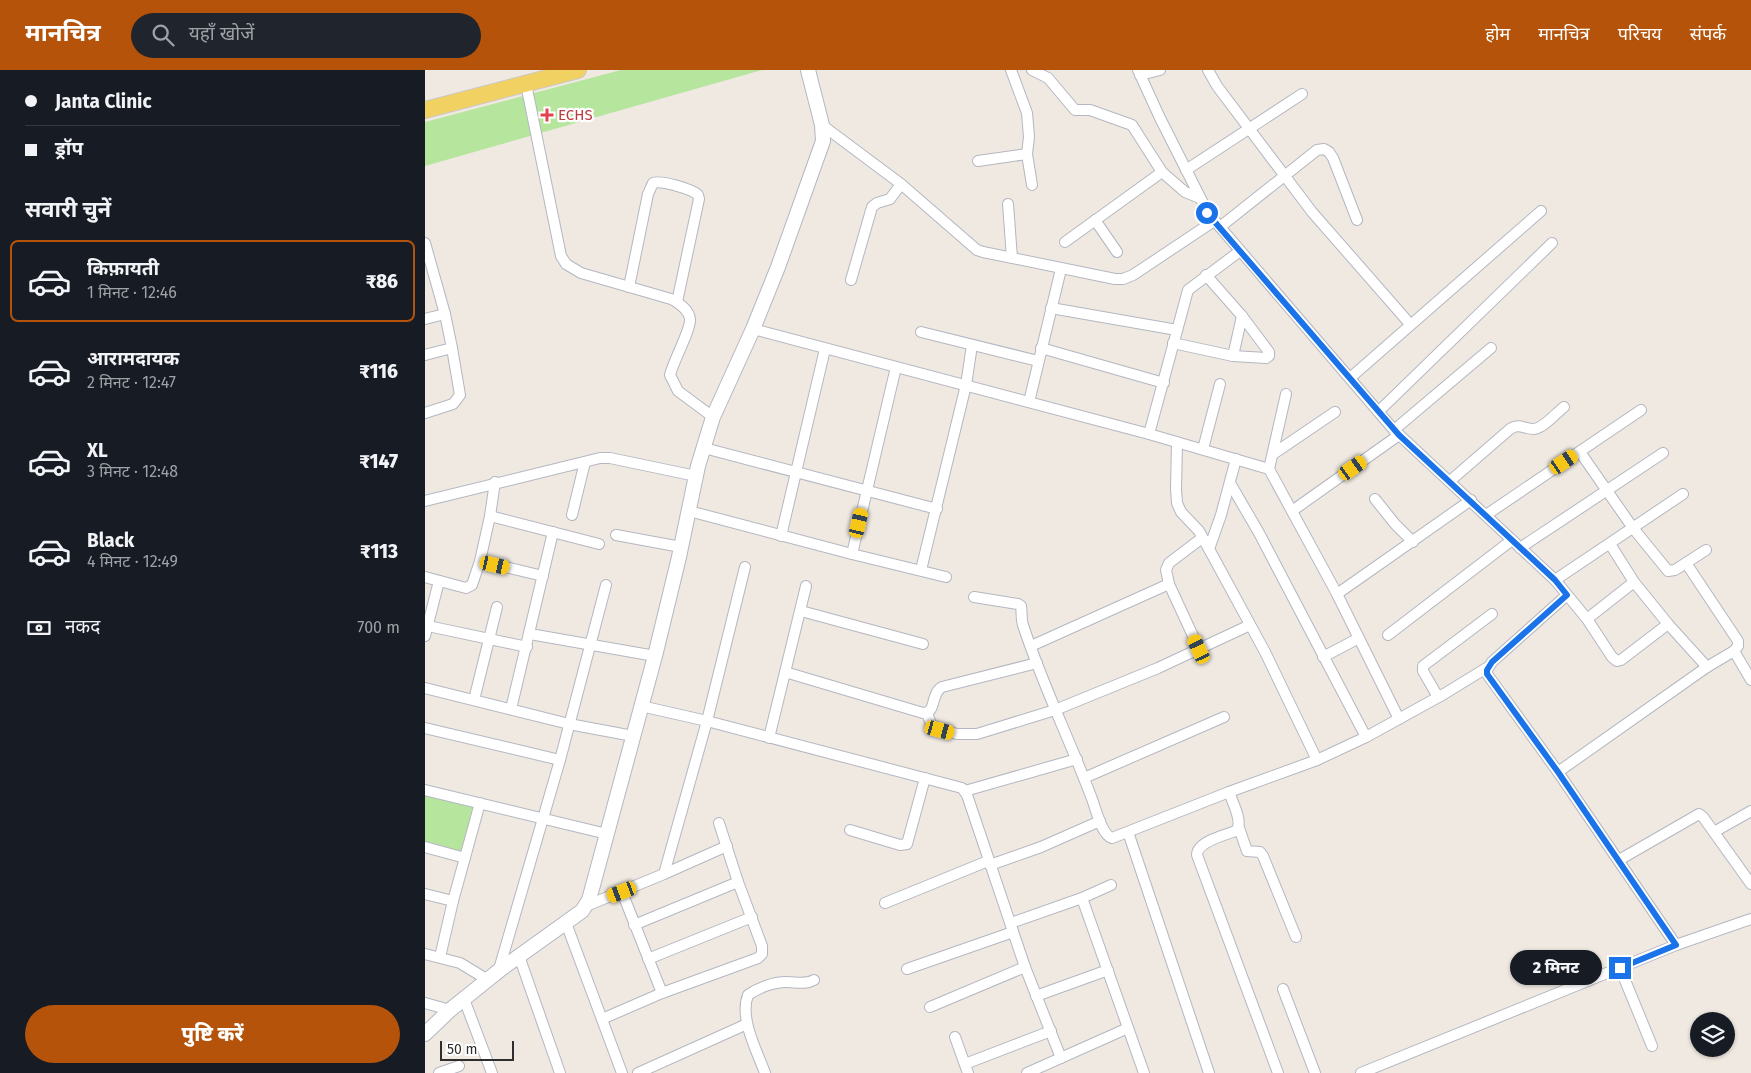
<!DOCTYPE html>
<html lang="hi">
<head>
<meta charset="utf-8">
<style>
	:root { --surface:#171b24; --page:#20242c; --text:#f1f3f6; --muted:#9ea1a6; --line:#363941; --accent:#b45309 }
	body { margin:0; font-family:"Fira Sans","Noto Sans Devanagari",sans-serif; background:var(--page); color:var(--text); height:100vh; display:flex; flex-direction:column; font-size:19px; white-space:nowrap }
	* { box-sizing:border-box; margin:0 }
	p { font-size:16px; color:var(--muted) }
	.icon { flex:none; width:28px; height:28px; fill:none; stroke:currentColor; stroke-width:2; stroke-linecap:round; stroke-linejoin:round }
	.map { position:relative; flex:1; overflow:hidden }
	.drawer { display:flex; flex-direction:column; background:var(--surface); width:425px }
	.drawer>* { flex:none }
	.guide { display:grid; align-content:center; height:110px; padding:0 25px; background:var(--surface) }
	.tools { position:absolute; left:1265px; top:942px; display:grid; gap:10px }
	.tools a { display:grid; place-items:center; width:45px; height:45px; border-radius:50%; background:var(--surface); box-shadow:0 1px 4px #0004; font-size:25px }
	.scale { position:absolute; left:15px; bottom:12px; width:74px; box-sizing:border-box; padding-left:5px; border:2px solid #2e2e2e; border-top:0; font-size:14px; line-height:18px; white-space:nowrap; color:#2e2e2e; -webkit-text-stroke:4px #fff; paint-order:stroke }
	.end { position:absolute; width:22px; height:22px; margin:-11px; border:6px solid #1a73e8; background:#fff; box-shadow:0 0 0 2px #fff }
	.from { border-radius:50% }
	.bubble { position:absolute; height:35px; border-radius:18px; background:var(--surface); box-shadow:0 1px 4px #0004; font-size:16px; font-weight:800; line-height:35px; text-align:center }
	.car { position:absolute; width:15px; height:30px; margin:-15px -8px; border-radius:6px; box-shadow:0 0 4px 1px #0007; background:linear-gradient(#f5c518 24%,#345 0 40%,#f5c518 0 76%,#345 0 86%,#f5c518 0) }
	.guide b { display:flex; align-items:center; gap:18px; height:48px; font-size:19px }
	.guide b+b { border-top:1px solid var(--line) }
	.guide i { width:12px; height:12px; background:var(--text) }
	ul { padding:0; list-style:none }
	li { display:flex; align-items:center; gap:15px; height:82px; margin:0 10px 8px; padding:0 15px; border:2px solid transparent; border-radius:8px }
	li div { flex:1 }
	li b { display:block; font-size:19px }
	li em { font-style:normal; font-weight:800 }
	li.current { border-color:var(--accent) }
	li>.icon { width:45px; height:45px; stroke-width:1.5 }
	h2 { padding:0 25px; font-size:22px; line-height:60px }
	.pay { display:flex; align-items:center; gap:12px; height:55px; padding:0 25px; font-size:19px }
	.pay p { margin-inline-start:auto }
	.action { display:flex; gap:10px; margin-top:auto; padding:10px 25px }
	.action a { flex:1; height:58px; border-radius:30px; background:var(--accent); color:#fff; font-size:20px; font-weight:800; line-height:58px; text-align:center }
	header { display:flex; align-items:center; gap:30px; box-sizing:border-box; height:70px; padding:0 25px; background:var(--accent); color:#fff }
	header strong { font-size:24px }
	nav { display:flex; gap:28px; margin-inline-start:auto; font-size:18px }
	.search { width:350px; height:45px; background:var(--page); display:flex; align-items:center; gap:12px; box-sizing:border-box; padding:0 18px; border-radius:28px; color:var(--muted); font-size:19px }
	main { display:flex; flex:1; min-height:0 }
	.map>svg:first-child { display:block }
</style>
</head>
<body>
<header>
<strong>मानचित्र</strong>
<div class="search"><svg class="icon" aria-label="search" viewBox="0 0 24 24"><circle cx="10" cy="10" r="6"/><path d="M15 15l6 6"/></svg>यहाँ खोजें</div>
<nav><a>होम</a><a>मानचित्र</a><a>परिचय</a><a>संपर्क</a></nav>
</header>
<main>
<section class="drawer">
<div class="guide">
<b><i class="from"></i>Janta Clinic</b>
<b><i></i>ड्रॉप</b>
</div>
<h2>सवारी चुनें</h2>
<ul>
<li class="current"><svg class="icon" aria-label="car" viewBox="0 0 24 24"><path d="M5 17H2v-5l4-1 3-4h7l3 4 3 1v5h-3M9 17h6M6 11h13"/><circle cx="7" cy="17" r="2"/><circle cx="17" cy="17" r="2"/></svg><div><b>किफ़ायती</b><p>1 मिनट · 12:46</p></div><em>₹86</em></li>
<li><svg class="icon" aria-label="car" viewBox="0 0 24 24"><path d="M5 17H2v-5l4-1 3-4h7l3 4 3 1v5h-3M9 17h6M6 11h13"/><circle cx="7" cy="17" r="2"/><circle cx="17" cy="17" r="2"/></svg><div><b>आरामदायक</b><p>2 मिनट · 12:47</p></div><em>₹116</em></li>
<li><svg class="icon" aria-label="car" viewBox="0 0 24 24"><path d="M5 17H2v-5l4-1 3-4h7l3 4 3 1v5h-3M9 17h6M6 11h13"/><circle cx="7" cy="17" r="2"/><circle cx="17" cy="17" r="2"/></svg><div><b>XL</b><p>3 मिनट · 12:48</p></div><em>₹147</em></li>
<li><svg class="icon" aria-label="car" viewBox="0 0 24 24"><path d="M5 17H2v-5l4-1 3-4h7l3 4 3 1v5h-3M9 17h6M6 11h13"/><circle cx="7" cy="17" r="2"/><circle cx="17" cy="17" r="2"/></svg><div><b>Black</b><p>4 मिनट · 12:49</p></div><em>₹113</em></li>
</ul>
<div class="pay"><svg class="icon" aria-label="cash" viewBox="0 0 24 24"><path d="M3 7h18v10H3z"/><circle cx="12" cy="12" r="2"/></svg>नकद<p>700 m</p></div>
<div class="action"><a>पुष्टि करें</a></div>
</section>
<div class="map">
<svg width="1326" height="1003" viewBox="0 0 1326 1003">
	<rect width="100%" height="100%" fill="#efe9e1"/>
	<!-- green -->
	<g fill="#b6e59e">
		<polygon points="196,0 337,0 0,96 0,52"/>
		<polygon points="0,721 53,733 39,782 0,771"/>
	</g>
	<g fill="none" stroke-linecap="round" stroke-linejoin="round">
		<defs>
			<g id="street">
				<polyline points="586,0 602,43 604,67 602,84 607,115"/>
				<polyline points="607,0 623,8 650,40 665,40 707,55 737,102 760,122 775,128"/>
				<polyline points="713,0 735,48 783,143 969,360 1130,510 1162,549 1187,587 1192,591 1196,590 1243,554"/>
				<polyline points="783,0 792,16 887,142 985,254"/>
				<polyline points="715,5 735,0"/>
				<path d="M101,14L136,186L141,194L156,203L246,229C253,232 264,240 265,249C266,259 248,292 245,305L253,321L288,347"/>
				<polyline points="397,55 476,114 552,180 558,182 690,209 698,209 708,205 789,151"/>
				<polyline points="553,91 602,84"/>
				<polyline points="761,100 877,24"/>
				<polyline points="583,134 587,188"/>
				<polyline points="670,150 692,182"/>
				<polyline points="795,157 892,80 899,79 904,82 908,88 932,150"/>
				<polyline points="640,172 737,102"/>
				<polyline points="0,173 20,244 27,278 0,285"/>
				<polyline points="426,210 447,137 452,133 465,129 476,114"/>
				<path d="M204,217L223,124L228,113C236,110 267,119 273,125L274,129L252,232"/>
				<polyline points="626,238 752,260"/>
				<polyline points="0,249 20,244"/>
				<polyline points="328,259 724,364 844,399"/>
				<polyline points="496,262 613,291"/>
				<polyline points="748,273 808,286 841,288 844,286 844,282 817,246 781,205"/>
				<polyline points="616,278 739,313"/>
				<polyline points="808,286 817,246"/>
				<polyline points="925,308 1116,141"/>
				<polyline points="861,324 844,399 912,524 974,649"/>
				<polyline points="604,332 636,199"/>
				<polyline points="954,341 1127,173"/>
				<polyline points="0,343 28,334 35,325 27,278"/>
				<polyline points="969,360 1066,278"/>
				<polyline points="724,364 763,220 815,181"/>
				<polyline points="752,372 751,419 752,433 756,442 774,461 784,479 840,582 892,690"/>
				<polyline points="279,378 512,439"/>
				<polyline points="778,379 795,314"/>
				<polyline points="1155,382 1208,458 1243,501 1250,500 1281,480"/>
				<polyline points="848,384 910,342"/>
				<path d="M1025,411L1085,359C1094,353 1099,359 1109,359C1119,358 1131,343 1139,337"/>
				<polyline points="70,412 65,446 55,491 118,506"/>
				<polyline points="805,413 834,463 941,667"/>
				<polyline points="950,429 970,454 988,472"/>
				<polyline points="0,431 175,388 185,388 271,406"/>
				<polyline points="264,441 427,484 521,507"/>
				<polyline points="867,441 974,365"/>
				<polyline points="147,445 160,392"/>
				<polyline points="1061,445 1216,340"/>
				<polyline points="65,446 174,474"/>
				<polyline points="191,465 256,477"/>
				<polyline points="356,466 400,279"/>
				<polyline points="1185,474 1209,512"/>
				<polyline points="1095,478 1238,383"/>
				<polyline points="784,479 796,445 811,389"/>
				<polyline points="427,484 471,297"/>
				<polyline points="1261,493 1313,571 1313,576 1309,581"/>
				<polyline points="496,500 541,315 547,275"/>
				<polyline points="0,507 41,518 47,515 55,491"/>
				<polyline points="1130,510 1258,424"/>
				<polyline points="912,524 1046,430"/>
				<polyline points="1142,525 1067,592 1062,600 1062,604 1133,702 1251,875"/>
				<path d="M549,527L593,534L596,536C597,542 596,549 598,555C617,614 645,670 667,729C671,739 676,764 687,768L804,722L892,690L941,667L1019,624L1063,597"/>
				<polyline points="376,541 498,574"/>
				<polyline points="1162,549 1209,512 1243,554 1282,597"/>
				<polyline points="3,556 102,577"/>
				<polyline points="105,564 230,586"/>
				<polyline points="963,565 1087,470"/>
				<polyline points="0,566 14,511"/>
				<polyline points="606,576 744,514"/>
				<polyline points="774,579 744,514 741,500 744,493 777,468"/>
				<polyline points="898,587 934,568"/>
				<path d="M360,602L498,643C512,643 505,624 517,617L612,593"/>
				<polyline points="0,618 144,654 208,666"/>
				<polyline points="1013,627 998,601 998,596 1067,544"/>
				<polyline points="49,630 72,537"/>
				<polyline points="216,636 282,651 537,718 542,725 600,897 636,988"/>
				<polyline points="86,639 128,462"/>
				<polyline points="502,643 506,654 511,658 532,664 552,664 630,640 733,598 825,555"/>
				<polyline points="0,658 135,690"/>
				<polyline points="344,668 381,516"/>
				<polyline points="1133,702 1282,597 1309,581 1326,610"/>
				<polyline points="659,708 799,647"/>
				<polyline points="0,720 182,764"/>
				<polyline points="540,721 652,689"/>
				<path d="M804,722C807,732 819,752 811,761C799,765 772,772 772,785L853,1003"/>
				<polyline points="814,758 822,781 835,782 838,786 871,867"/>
				<polyline points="425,760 475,775 482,774 500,708"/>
				<polyline points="703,762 784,1003"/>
				<polyline points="1289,762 1326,741"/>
				<polyline points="0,777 40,788"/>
				<polyline points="1194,790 1274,744 1278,747 1326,814"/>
				<polyline points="565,795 616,777 675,751"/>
				<polyline points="239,804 282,651 320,497"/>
				<polyline points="197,822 237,923"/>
				<polyline points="0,824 28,831"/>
				<polyline points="657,828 719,1003"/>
				<polyline points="460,833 563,791"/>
				<polyline points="161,836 239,804 302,776"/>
				<polyline points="141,853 197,1003"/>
				<polyline points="586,853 657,828 686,815"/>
				<polyline points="209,855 313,812"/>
				<polyline points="0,884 35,893 63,910"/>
				<polyline points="94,886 135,1003"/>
				<polyline points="15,887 28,831 55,733"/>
				<polyline points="223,889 327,847"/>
				<polyline points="1195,898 1227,976"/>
				<polyline points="76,899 75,896 135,690 181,515"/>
				<polyline points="482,899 588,862"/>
				<polyline points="858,919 890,1003"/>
				<polyline points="611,926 683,900"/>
				<polyline points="39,929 67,1003"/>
				<polyline points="0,933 25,940"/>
				<polyline points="505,937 600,897"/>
				<polyline points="177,949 237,923 333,888 337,884 337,876 313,812 294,753"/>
				<polyline points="530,967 543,1003"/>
				<polyline points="540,994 626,961"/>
				<polyline points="14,1003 34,996"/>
				<polyline points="213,1003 322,954"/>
				<path d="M340,1003C332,981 314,948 323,925C333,918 348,912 361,912C371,912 380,915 389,910"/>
				<polyline points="602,1003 703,958"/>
				<polyline points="936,1003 1251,875 1326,849"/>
			</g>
			<polyline id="secondary" points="0,964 25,940 76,899 157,841 164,830 230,586 254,487 273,396 288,347 328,259 353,197 398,71 397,55 383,0"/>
			<polyline id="primary" points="0,40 153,0"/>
		</defs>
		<!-- street casing -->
		<use href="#street" stroke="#b4b7c1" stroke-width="12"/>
		<!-- secondary casing -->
		<use href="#secondary" stroke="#b4b7c1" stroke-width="16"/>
		<!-- primary casing -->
		<use href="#primary" stroke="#c9c9c9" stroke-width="18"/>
		<!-- street -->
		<use href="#street" stroke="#fff" stroke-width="10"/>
		<!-- secondary -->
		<use href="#secondary" stroke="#fff" stroke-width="14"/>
		<!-- primary -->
		<use href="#primary" stroke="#f2d163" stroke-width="16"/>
	</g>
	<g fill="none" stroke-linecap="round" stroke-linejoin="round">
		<!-- route -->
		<polyline stroke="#1a73e8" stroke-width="6" points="782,143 974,365 1130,510 1142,525 1067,592 1062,600 1062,604 1133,702 1251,875 1195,898"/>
	</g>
	<!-- markers -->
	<path fill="#e0444e" stroke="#fff" stroke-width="2" d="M119.5 37.5h5v5h5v5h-5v5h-5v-5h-5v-5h5z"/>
	<g text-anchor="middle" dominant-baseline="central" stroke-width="4.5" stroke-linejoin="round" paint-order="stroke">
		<!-- health labels -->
		<g font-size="15" fill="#be3a42" stroke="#fff" text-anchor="start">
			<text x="133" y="45">ECHS</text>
		</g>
	</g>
</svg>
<div class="tools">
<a><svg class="icon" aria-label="layers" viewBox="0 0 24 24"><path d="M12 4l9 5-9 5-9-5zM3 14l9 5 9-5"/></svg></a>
</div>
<div class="scale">50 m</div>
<i class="end from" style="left:782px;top:143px"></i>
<i class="end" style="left:1195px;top:898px"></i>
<div class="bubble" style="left:1085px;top:880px;width:92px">2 मिनट</div>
<i class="car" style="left:1139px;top:392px;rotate:56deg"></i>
<i class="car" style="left:928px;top:398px;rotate:55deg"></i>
<i class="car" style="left:434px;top:453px;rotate:13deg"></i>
<i class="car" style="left:70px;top:495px;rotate:103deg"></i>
<i class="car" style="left:774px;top:579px;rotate:335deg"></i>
<i class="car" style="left:515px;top:660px;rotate:105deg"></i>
<i class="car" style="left:197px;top:822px;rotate:249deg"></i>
</div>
</main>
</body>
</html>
